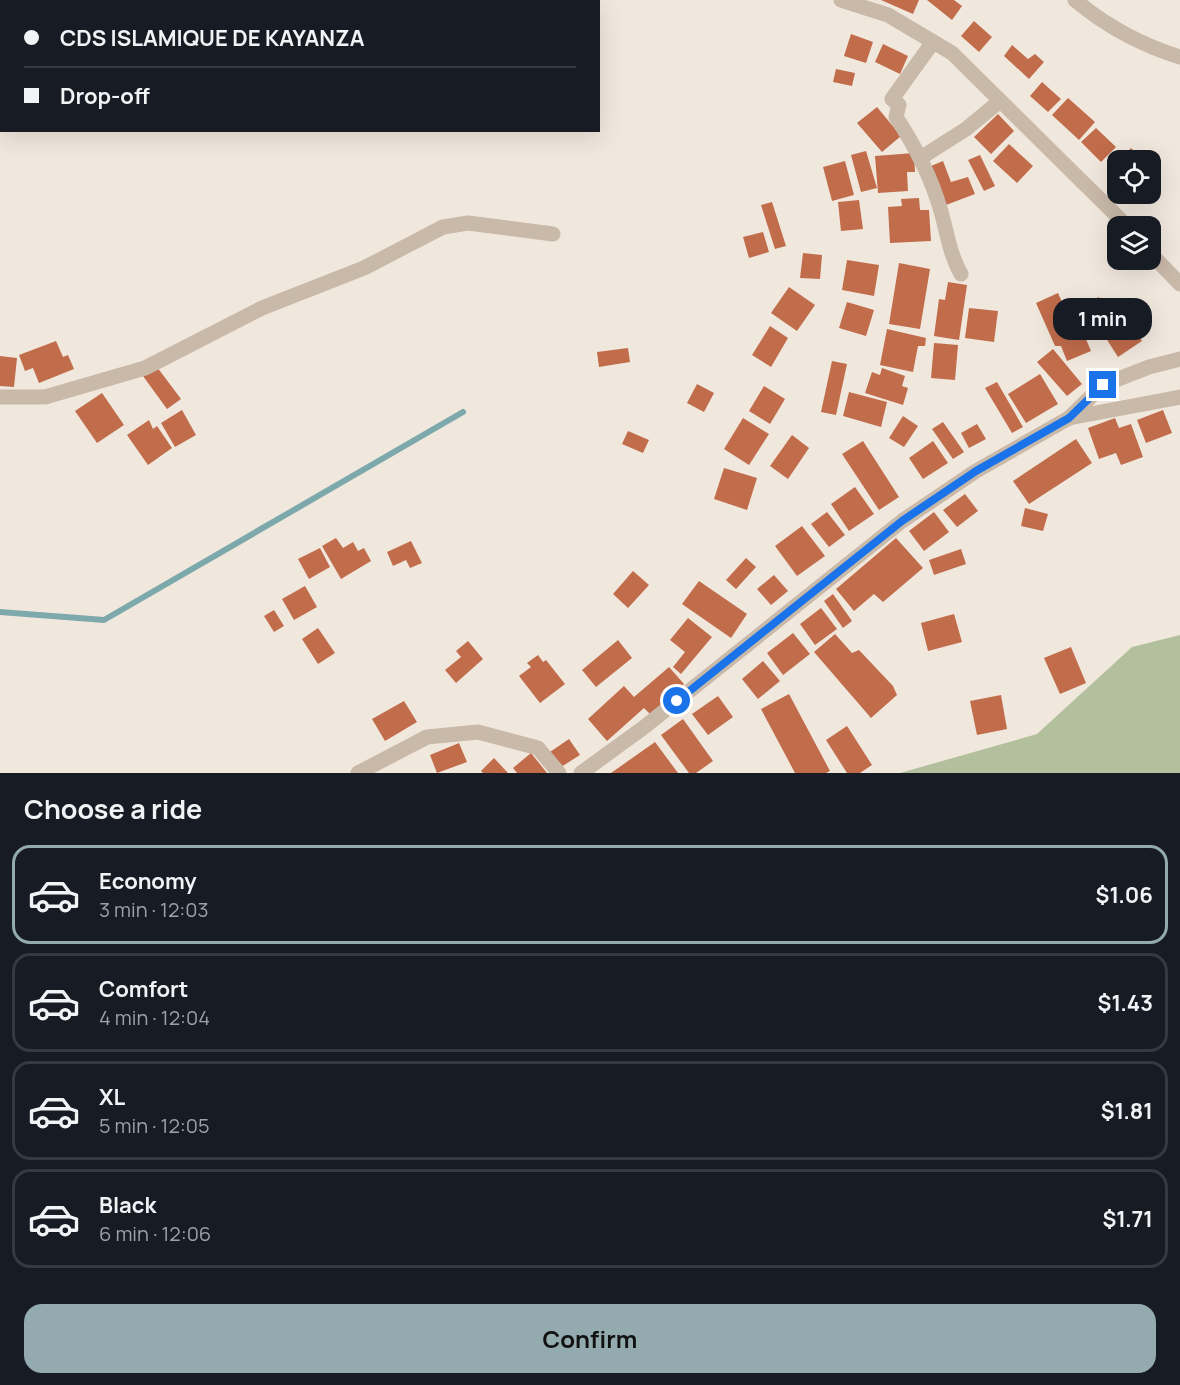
<!DOCTYPE html>
<html lang="en">
<head>
<meta charset="utf-8">
<style>
	:root { --surface:#171b24; --page:#20242c; --text:#f1f3f6; --muted:#9ea1a6; --line:#363941; --accent:#93aaae }
	body { margin:0; font-family:Manrope,sans-serif; background:var(--page); color:var(--text); height:100vh; display:flex; flex-direction:column; font-size:22px; white-space:nowrap }
	* { box-sizing:border-box; margin:0 }
	p { font-size:20px; color:var(--muted) }
	.icon { flex:none; width:33px; height:33px; fill:none; stroke:currentColor; stroke-width:2; stroke-linecap:round; stroke-linejoin:round }
	.map { position:relative; height:773px; overflow:hidden }
	.panel { display:flex; flex-direction:column; background:var(--surface); flex:1 }
	.panel>* { flex:none }
	.guide { position:absolute; left:0px; top:0px; width:600px; height:132px; box-shadow:0 6px 24px #0002; display:grid; align-content:center; height:132px; padding:0 24px; background:var(--surface) }
	.buttons { position:absolute; left:1107px; top:150px; display:grid; gap:12px }
	.buttons a { display:grid; place-items:center; width:54px; height:54px; border-radius:12px; background:var(--surface); box-shadow:0 6px 24px #0002; font-size:30px }
	.end { position:absolute; width:27px; height:27px; margin:-14px; border:8px solid #1a73e8; background:#fff; box-shadow:0 0 0 3px #fff }
	.from { border-radius:50% }
	.bubble { position:absolute; height:42px; border-radius:18px; background:var(--surface); box-shadow:0 6px 24px #0002; font-size:20px; font-weight:700; line-height:42px; text-align:center }
	.guide b { display:flex; align-items:center; gap:21px; height:57px; font-size:22px }
	.guide b+b { border-top:2px solid var(--line) }
	.guide i { width:15px; height:15px; background:var(--text) }
	ul { padding:0; list-style:none }
	li { display:flex; align-items:center; gap:18px; height:99px; margin:0 12px 9px; padding:0 12px; border:3px solid var(--line); border-radius:18px }
	li div { flex:1 }
	li b { display:block; font-size:22px }
	li em { font-style:normal; font-weight:700 }
	li.active { border-color:var(--accent) }
	li>.icon { width:54px; height:54px; stroke-width:1.5 }
	h2 { padding:0 24px; font-size:27px; line-height:72px }
	.button { display:flex; gap:12px; margin-top:auto; padding:12px 24px }
	.button a { flex:1; height:69px; border-radius:18px; background:var(--accent); color:#111; font-size:24px; font-weight:700; line-height:69px; text-align:center }
	.map>svg:first-child { display:block }
</style>
</head>
<body>
<div class="map">
<svg width="1180" height="773" viewBox="0 0 1180 773">
	<rect width="100%" height="100%" fill="#f1e8dd"/>
	<!-- green -->
	<polygon fill="#b3c09d" points="1180,635 1180,773 900,773 1037,734 1132,647"/>
	<g fill="none" stroke-linecap="round" stroke-linejoin="round">
		<!-- stream -->
		<polyline stroke="#7da9ad" stroke-width="6" points="0,612 104,620 463,412"/>
	</g>
	<!-- building -->
	<g fill="#c16c4b">
		<polygon points="881,0 919,0 913,14"/>
		<polygon points="927,0 954,0 962,6 952,20"/>
		<polygon points="974,21 992,37 979,52 961,36"/>
		<polygon points="851,34 873,42 866,63 844,56"/>
		<polygon points="883,44 908,56 900,74 875,62"/>
		<polygon points="1012,45 1028,59 1035,54 1044,62 1029,79 1004,56"/>
		<polygon points="836,69 855,73 852,86 833,82"/>
		<polygon points="1042,82 1061,99 1048,112 1030,96"/>
		<polygon points="1068,98 1095,122 1079,140 1052,115"/>
		<polygon points="877,107 901,136 882,152 857,123"/>
		<polygon points="998,114 1014,131 991,154 974,137"/>
		<polygon points="1096,128 1116,147 1101,162 1081,142"/>
		<polygon points="1009,144 1033,166 1017,183 993,161"/>
		<polygon points="1131,148 1143,160 1119,160"/>
		<polygon points="866,151 877,188 861,192 851,155"/>
		<polygon points="914,153 915,172 907,172 908,191 878,193 875,156"/>
		<polygon points="980,155 995,186 984,191 968,160"/>
		<polygon points="845,161 854,195 832,201 823,167"/>
		<polygon points="943,161 951,182 968,177 975,194 946,205 931,166"/>
		<polygon points="1118,162 1118,180 1109,171"/>
		<polygon points="919,198 920,210 929,210 931,241 890,243 888,207 902,206 901,199"/>
		<polygon points="859,200 863,229 841,231 838,202"/>
		<polygon points="772,202 786,246 775,249 761,205"/>
		<polygon points="763,232 769,252 749,258 743,237"/>
		<polygon points="803,253 822,255 820,279 800,278"/>
		<polygon points="847,260 879,265 874,296 842,290"/>
		<polygon points="899,263 930,269 920,329 889,324"/>
		<polygon points="948,282 967,285 959,340 934,336 939,299 945,300"/>
		<polygon points="789,287 815,305 797,331 771,313"/>
		<polygon points="1058,293 1065,309 1072,306 1091,351 1067,361 1061,346 1055,346 1036,303"/>
		<polygon points="1099,297 1109,317 1089,327 1079,307"/>
		<polygon points="847,302 874,310 866,336 839,328"/>
		<polygon points="969,308 998,311 994,342 965,338"/>
		<polygon points="1125,316 1142,341 1118,357 1102,332"/>
		<polygon points="770,326 788,338 771,367 752,355"/>
		<polygon points="887,329 926,338 925,346 918,346 913,372 880,365"/>
		<polygon points="56,341 63,357 68,355 74,369 39,383 33,368 25,371 19,355"/>
		<polygon points="934,343 958,345 955,380 931,378"/>
		<polygon points="628,348 630,362 599,367 597,352"/>
		<polygon points="1053,349 1082,384 1067,396 1037,362"/>
		<polygon points="0,356 17,358 14,387 0,386"/>
		<polygon points="832,361 847,364 836,415 821,412"/>
		<polygon points="157,367 181,399 167,409 143,376"/>
		<polygon points="882,368 905,376 902,386 908,388 903,405 865,393 872,372 880,375"/>
		<polygon points="1040,374 1058,404 1026,423 1008,394"/>
		<polygon points="997,382 1023,427 1012,433 985,388"/>
		<polygon points="697,384 714,393 704,412 687,403"/>
		<polygon points="764,386 785,399 770,424 749,411"/>
		<polygon points="849,392 887,402 881,427 843,416"/>
		<polygon points="102,393 124,425 97,443 75,411"/>
		<polygon points="182,410 196,435 175,447 161,423"/>
		<polygon points="1163,410 1172,433 1146,443 1137,420"/>
		<polygon points="903,416 918,426 904,447 889,438"/>
		<polygon points="743,418 769,434 749,465 724,449"/>
		<polygon points="1115,418 1119,428 1131,424 1143,457 1121,465 1116,453 1099,459 1088,428"/>
		<polygon points="149,420 153,429 157,426 172,448 148,465 127,435"/>
		<polygon points="943,422 964,452 953,459 932,429"/>
		<polygon points="977,424 986,439 969,448 961,433"/>
		<polygon points="628,431 649,440 643,453 622,444"/>
		<polygon points="792,435 809,448 788,479 770,466"/>
		<polygon points="1076,439 1092,463 1029,504 1013,481"/>
		<polygon points="863,441 899,497 879,510 842,454"/>
		<polygon points="933,441 948,463 923,479 909,458"/>
		<polygon points="724,468 757,478 747,510 714,499"/>
		<polygon points="855,487 874,514 849,531 831,504"/>
		<polygon points="965,494 978,511 957,527 943,510"/>
		<polygon points="1025,508 1048,514 1043,531 1021,526"/>
		<polygon points="827,512 845,535 829,547 811,524"/>
		<polygon points="934,512 949,532 924,551 909,531"/>
		<polygon points="802,526 825,556 797,576 775,546"/>
		<polygon points="336,538 343,548 353,542 358,551 364,548 371,561 341,579 322,546"/>
		<polygon points="896,538 923,568 883,602 874,594 854,611 836,589"/>
		<polygon points="411,541 422,563 410,568 406,560 393,566 387,552"/>
		<polygon points="320,548 330,567 309,579 298,559"/>
		<polygon points="961,549 966,564 934,575 929,560"/>
		<polygon points="746,558 756,567 736,589 726,580"/>
		<polygon points="633,571 649,585 628,608 613,594"/>
		<polygon points="774,575 788,591 771,605 757,589"/>
		<polygon points="699,581 747,614 731,638 682,604"/>
		<polygon points="305,586 317,607 294,620 282,599"/>
		<polygon points="833,594 852,621 843,628 824,601"/>
		<polygon points="821,608 837,629 815,645 800,624"/>
		<polygon points="274,610 284,626 274,632 264,616"/>
		<polygon points="954,614 962,642 928,651 921,623"/>
		<polygon points="688,618 712,637 681,674 673,667 685,652 670,640"/>
		<polygon points="318,628 335,653 318,664 302,639"/>
		<polygon points="793,633 810,654 783,675 767,653"/>
		<polygon points="835,634 852,653 859,650 893,686 897,695 871,718 814,652"/>
		<polygon points="618,640 632,658 596,687 582,670"/>
		<polygon points="468,641 483,659 456,683 445,670 461,657 456,651"/>
		<polygon points="1071,647 1086,683 1060,694 1044,658"/>
		<polygon points="538,655 543,662 546,660 565,684 540,703 519,676 531,667 527,663"/>
		<polygon points="763,661 780,681 758,699 742,679"/>
		<polygon points="669,667 684,684 650,714 644,708 607,741 588,719 624,686 634,697"/>
		<polygon points="789,694 830,771 826,773 795,773 761,709"/>
		<polygon points="1001,695 1007,729 977,735 970,701"/>
		<polygon points="718,696 733,717 708,735 692,714"/>
		<polygon points="404,701 417,722 385,741 372,719"/>
		<polygon points="683,719 713,761 696,773 689,773 661,735"/>
		<polygon points="847,726 872,765 860,773 847,773 826,740"/>
		<polygon points="569,739 580,755 561,767 550,752"/>
		<polygon points="655,742 678,773 611,773"/>
		<polygon points="459,743 467,762 437,773 430,755"/>
		<polygon points="531,753 547,773 517,773 513,768"/>
		<polygon points="494,758 508,773 483,773 481,771"/>
	</g>
	<g fill="none" stroke-linecap="round" stroke-linejoin="round">
		<!-- street -->
		<g stroke="#c9b9a9" stroke-width="15">
			<polyline points="841,0 888,15 952,53 1127,226"/>
			<path d="M1075,0C1106,26 1141,45 1180,57"/>
			<polyline points="170,2 172,0"/>
			<path d="M933,42L892,99L899,105L896,117C915,146 930,174 940,208C947,231 949,253 961,274"/>
			<polyline points="0,83 2,83"/>
			<polyline points="922,157 966,129 1000,101"/>
			<polyline points="1150,253 1180,284"/>
			<polyline points="0,397 45,397 145,368 262,308 364,268 443,227 468,223 553,234"/>
			<polyline points="1069,418 1103,385 1149,367 1180,359"/>
			<polyline points="358,773 427,737 478,732 538,748 559,773"/>
			<polyline points="581,773 643,728 902,521 976,471 1069,418 1180,397"/>
		</g>
	</g>
	<g fill="none" stroke-linecap="round" stroke-linejoin="round">
		<!-- route -->
		<polyline stroke="#1a73e8" stroke-width="8" points="677,701 902,521 976,471 1069,418 1103,385"/>
	</g>
</svg>
<div class="buttons">
<a><svg class="icon" aria-label="locate" viewBox="0 0 24 24"><circle cx="12" cy="12" r="6"/><path d="M12 2v4M12 18v4M2 12h4M18 12h4"/></svg></a>
<a><svg class="icon" aria-label="layers" viewBox="0 0 24 24"><path d="M12 4l9 5-9 5-9-5zM3 14l9 5 9-5"/></svg></a>
</div>
<i class="end from" style="left:677px;top:701px"></i>
<i class="end" style="left:1103px;top:385px"></i>
<div class="bubble" style="left:1053px;top:298px;width:99px">1 min</div>
<div class="guide">
<b><i class="from"></i>CDS ISLAMIQUE DE KAYANZA</b>
<b><i></i>Drop-off</b>
</div>
</div>
<section class="panel">
<h2>Choose a ride</h2>
<ul>
<li class="active"><svg class="icon" aria-label="car" viewBox="0 0 24 24"><path d="M5 17H2v-5l4-1 3-4h7l3 4 3 1v5h-3M9 17h6M6 11h13"/><circle cx="7" cy="17" r="2"/><circle cx="17" cy="17" r="2"/></svg><div><b>Economy</b><p>3 min · 12:03</p></div><em>$1.06</em></li>
<li><svg class="icon" aria-label="car" viewBox="0 0 24 24"><path d="M5 17H2v-5l4-1 3-4h7l3 4 3 1v5h-3M9 17h6M6 11h13"/><circle cx="7" cy="17" r="2"/><circle cx="17" cy="17" r="2"/></svg><div><b>Comfort</b><p>4 min · 12:04</p></div><em>$1.43</em></li>
<li><svg class="icon" aria-label="car" viewBox="0 0 24 24"><path d="M5 17H2v-5l4-1 3-4h7l3 4 3 1v5h-3M9 17h6M6 11h13"/><circle cx="7" cy="17" r="2"/><circle cx="17" cy="17" r="2"/></svg><div><b>XL</b><p>5 min · 12:05</p></div><em>$1.81</em></li>
<li><svg class="icon" aria-label="car" viewBox="0 0 24 24"><path d="M5 17H2v-5l4-1 3-4h7l3 4 3 1v5h-3M9 17h6M6 11h13"/><circle cx="7" cy="17" r="2"/><circle cx="17" cy="17" r="2"/></svg><div><b>Black</b><p>6 min · 12:06</p></div><em>$1.71</em></li>
</ul>
<div class="button"><a>Confirm</a></div>
</section>
</body>
</html>
